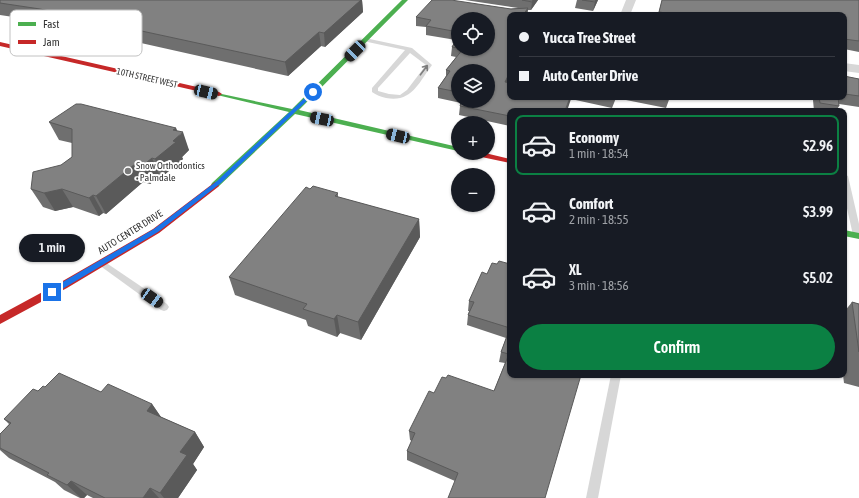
<!DOCTYPE html>
<html lang="en">
<head>
<meta charset="utf-8">
<style>
	:root { --surface:#171b24; --page:#242831; --text:#f1f3f6; --muted:#9ea1a6; --line:#363941; --accent:#0b8043 }
	body { margin:0; font-family:"Asap Condensed",sans-serif; background:var(--page); color:var(--text); height:100vh; display:flex; flex-direction:column; font-size:15px; white-space:nowrap }
	* { box-sizing:border-box; margin:0 }
	p { font-size:13px; color:var(--muted) }
	.icon { flex:none; width:22px; height:22px; fill:none; stroke:currentColor; stroke-width:2; stroke-linecap:round; stroke-linejoin:round }
	.map { position:relative; flex:1; overflow:hidden }
	.drawer { position:absolute; left:507px; top:108px; width:340px; height:270px; display:flex; flex-direction:column; background:var(--surface); border-radius:8px; box-shadow:0 1px 3px #0004 }
	.drawer>* { flex:none }
	.banner { position:absolute; left:507px; top:12px; width:340px; height:88px; border-radius:8px; box-shadow:0 1px 3px #0004; display:grid; align-content:center; height:88px; padding:0 12px; background:var(--surface) }
	.tools { position:absolute; left:451px; top:12px; display:grid; gap:8px }
	.tools a { display:grid; place-items:center; width:44px; height:44px; border-radius:50%; background:var(--surface); box-shadow:0 1px 3px #0004; font-size:20px }
	.end { position:absolute; width:18px; height:18px; margin:-9px; border:5px solid #1a73e8; background:#fff; box-shadow:0 0 0 2px #fff }
	.from { border-radius:50% }
	.bubble { position:absolute; height:28px; border-radius:14px; background:var(--surface); box-shadow:0 1px 3px #0004; font-size:13px; font-weight:600; line-height:28px; text-align:center }
	.car { position:absolute; width:12px; height:24px; margin:-12px -6px; border-radius:5px; box-shadow:0 0 3px 1px #0007; background:linear-gradient(#222 24%,#8ab4d8 0 40%,#222 0 76%,#8ab4d8 0 86%,#222 0) }
	.banner b { display:flex; align-items:center; gap:14px; height:38px; font-size:15px }
	.banner b+b { border-top:1px solid var(--line) }
	.banner i { width:10px; height:10px; background:var(--text) }
	ul { padding:7px 0 0; list-style:none }
	li { display:flex; align-items:center; gap:12px; height:60px; margin:0 8px 6px; padding:0 4px; border:2px solid transparent; border-radius:8px }
	li div { flex:1 }
	li b { display:block; font-size:15px }
	li em { font-style:normal; font-weight:600 }
	li.current { border-color:var(--accent) }
	li>.icon { width:36px; height:36px; stroke-width:1.5 }
	.button { display:flex; gap:8px; margin-top:auto; padding:8px 12px }
	.button a { flex:1; height:46px; border-radius:24px; background:var(--accent); color:#fff; font-size:16px; font-weight:600; line-height:46px; text-align:center }
	.map>svg:first-child { display:block }
</style>
</head>
<body>
<div class="map">
<svg width="859" height="498" viewBox="0 0 859 498">
	<rect width="100%" height="100%" fill="#fff"/>
	<g fill="none" stroke-linecap="round" stroke-linejoin="round">
		<!-- lane -->
		<g fill="#d7d7d7" fill-rule="evenodd">
			<path d="M365,38L412,48L432,65C419,82 412,103 386,98C381,97 376,95 372,92V88L405,50L363,41V39ZM410,53L426,65L407,90L400,95L389,94L378,91V88Z"/>
			<polygon points="844,174 848,176 859,224 859,238 857,238 853,235 844,195"/>
			<polygon points="102,260 167,304 169,307 167,310 164,311 161,310 99,265 97,263 99,261"/>
			<polygon points="611,375 621,375 598,498 586,498"/>
		</g>
		<!-- street -->
		<g fill="#d7d7d7" fill-rule="evenodd">
			<polygon points="626,0 636,0 630,15 620,15"/>
			<polygon points="844,63 859,65 859,73 844,71"/>
		</g>
		<!-- fast -->
		<g fill="#4caf50" fill-rule="evenodd">
			<polygon points="402,0 408,0 299,110 458,147 458,151 295,114 218,187 212,187 211,185 212,183 289,112 217,95 217,93 292,109"/>
			<polygon points="844,230 859,233 859,239 844,236"/>
		</g>
		<!-- jam -->
		<g fill="#c62828" fill-rule="evenodd">
			<polygon points="0,42 219,92 222,94 219,96 0,46"/>
			<polygon points="471,153 485,153 510,159 510,163 472,155"/>
			<polygon points="215,182 219,185 218,187 159,233 67,288 0,324 0,315 61,282 153,229"/>
		</g>
	</g>
	<!-- wall -->
	<g fill="#6f6f6f" fill-rule="evenodd">
		<polygon points="0,0 362,0 363,12 325,47 321,46 288,76 47,22 0,15"/>
		<path d="M465,0H538L531,10H528L527,15H510L509,82L510,97H670L666,108L616,98L612,108L571,99L510,111V126L459,115L460,106L461,103L438,98V88L446,76V70L456,57L451,56L452,47L456,40L426,35V27L416,26V17L518,8ZM458,19L488,49H458ZM458,71L488,101H458Z"/>
		<polygon points="577,0 598,0 593,11 575,8"/>
		<polygon points="662,0 859,0 859,52 844,49 844,15 658,15"/>
		<polygon points="844,76 859,79 859,107 839,104 838,97 844,97"/>
		<polygon points="798,97 838,97 839,106 836,111 814,111 813,100"/>
		<polygon points="49,122 176,128 177,131 189,150 182,157 183,159 163,176 160,176 150,184 143,182 106,214 103,213 99,216 73,207 55,211 43,207 31,189 72,157 72,143 59,140"/>
		<polygon points="310,189 338,193 338,197 419,219 420,237 361,340 340,333 337,337 308,326 306,320 235,295 229,277"/>
		<polygon points="497,264 510,264 510,375 455,481 407,460 407,451 412,441 410,440 409,431 434,393 494,391 505,363 499,362 501,352 506,338 467,325 468,315 469,311 468,311 469,301 487,274"/>
		<polygon points="852,302 859,304 859,387 844,383 843,375 844,375 844,312"/>
		<polygon points="45,387 101,392 152,404 161,417 195,432 204,447 193,464 197,470 178,498 93,498 87,495 84,498 80,498 64,490 55,482 9,458 0,450 0,434 9,424 4,419 38,391"/>
	</g>
	<!-- shaded-wall -->
	<g fill="#5a5a5a">
		<polygon points="354,0 362,0 363,12 325,47 324,33"/>
		<polygon points="533,0 538,0 531,10 532,2"/>
		<polygon points="596,0 598,0 593,11 595,2"/>
		<polygon points="528,8 527,15 523,15"/>
		<polygon points="319,32 321,46 288,76 285,62"/>
		<polygon points="510,72 510,80 504,91 505,82"/>
		<polygon points="570,97 572,97 571,99 567,111 565,111"/>
		<polygon points="176,128 179,136 183,132 189,150 182,157 183,159 163,176 155,159 173,141 173,130"/>
		<polygon points="152,158 160,176 150,184 142,166"/>
		<polygon points="135,164 143,182 106,214 96,196"/>
		<polygon points="62,189 73,207 55,211 44,193"/>
		<polygon points="93,195 103,213 99,216 89,198"/>
		<polygon points="419,219 420,237 361,340 358,322"/>
		<polygon points="337,315 340,333 337,337 334,319"/>
		<polygon points="152,404 163,420 147,411"/>
		<polygon points="195,432 204,447 193,464 197,470 178,498 164,498 160,493 180,452"/>
		<polygon points="71,481 87,495 84,498 81,498 67,485"/>
		<polygon points="150,488 159,498 143,498"/>
	</g>
	<!-- building -->
	<g fill="#818181" stroke="#5a5a5a">
		<polygon points="0,0 361,0 324,33 319,32 285,62 40,9 0,3"/>
		<polygon points="432,0 451,0 511,9 528,8 523,15 510,15 510,72 505,82 510,83 510,97 570,97 565,111 510,111 510,116 460,106 462,101 488,101 488,71 458,71 458,92 438,88 450,71 446,70 463,49 488,49 488,19 458,19 458,32 426,26 431,20 416,17"/>
		<polygon points="522,0 533,0 532,2"/>
		<polygon points="582,0 596,0 595,2"/>
		<polygon points="662,0 859,0 859,41 844,39 844,15 680,15 659,12"/>
		<polygon points="458,37 458,48 452,47"/>
		<polygon points="844,76 859,79 859,96 845,94"/>
		<polygon points="819,97 838,97 839,106 820,103"/>
		<polygon points="76,104 81,104 152,122 176,128 173,130 183,132 173,141 176,142 155,159 152,158 142,166 135,164 96,196 93,195 89,198 62,189 44,193 31,189 33,172 61,165 72,157 72,129 49,122"/>
		<polygon points="313,186 338,193 335,196 419,219 358,322 337,315 334,319 303,309 307,304 229,277 306,187 310,189"/>
		<polygon points="499,261 510,264 510,375 581,375 545,498 448,498 458,473 407,451 415,433 409,431 429,391 434,393 442,377 446,378 448,375 494,391 509,354 501,352 510,328 468,315 474,302 469,301 482,272 487,274 492,263 497,264"/>
		<polygon points="852,302 859,304 859,352"/>
		<polygon points="59,373 101,392 108,384 152,404 147,411 195,432 180,452 187,455 160,493 150,488 143,498 105,498 71,481 67,485 47,475 49,473 0,448 0,434 11,423 4,419 33,389 38,391 43,386 45,387"/>
	</g>
	<!-- one-way arrows -->
	<defs><path id="oneway-shaft" d="M-6 0H5M1.5-3L5.5 0L1.5 3" fill="none" stroke-width="1.6" stroke-linecap="round" stroke-linejoin="round"/></defs>
	<use stroke="#7d7d7d" href="#oneway-shaft" transform="translate(424 70) rotate(-53)"/>
	<!-- route -->
	<polygon fill="#1a73e8" points="312,91 316,92 221,183 158,232 54,294 49,294 49,290 154,229 217,181"/>
	<!-- markers -->
	<circle fill="#7a7a7a" stroke="#fff" stroke-width="1.5" cx="128" cy="171" r="4"/>
	<g text-anchor="middle" dominant-baseline="central" stroke-width="4" stroke-linejoin="round" paint-order="stroke">
		<!-- far-street labels -->
		<g font-size="9" fill="#333" stroke="#fff">
			<text transform="translate(147 78) rotate(13)">10TH STREET WEST</text>
		</g>
		<!-- poi labels -->
		<g font-size="10" fill="#333" stroke="#fff" text-anchor="start">
			<text x="136" y="165">Snow Orthodontics<tspan x="136" dy="12">- Palmdale</tspan></text>
		</g>
		<!-- street labels -->
		<g font-size="10" fill="#333" stroke="#fff">
			<text transform="translate(130 232) rotate(-32)">AUTO CENTER DRIVE</text>
		</g>
	</g>
	<!-- legend -->
	<rect x="10" y="10" width="132" height="46" rx="6" fill="#fff" stroke="#c2c2c2" stroke-width="1"/>
	<rect x="18" y="22" width="18" height="4" fill="#4caf50"/>
	<rect x="18" y="40" width="18" height="4" fill="#c62828"/>
	<g font-size="11" fill="#333">
		<text x="43" y="28">Fast</text>
		<text x="43" y="46">Jam</text>
	</g>
</svg>
<div class="tools">
<a><svg class="icon" aria-label="locate" viewBox="0 0 24 24"><circle cx="12" cy="12" r="6"/><path d="M12 2v4M12 18v4M2 12h4M18 12h4"/></svg></a>
<a><svg class="icon" aria-label="layers" viewBox="0 0 24 24"><path d="M12 4l9 5-9 5-9-5zM3 14l9 5 9-5"/></svg></a>
<a>+</a>
<a>−</a>
</div>
<i class="end from" style="left:313px;top:92px"></i>
<i class="end" style="left:52px;top:292px"></i>
<div class="bubble" style="left:19px;top:234px;width:66px">1 min</div>
<i class="car" style="left:355px;top:51px;rotate:225deg"></i>
<i class="car" style="left:206px;top:92px;rotate:103deg"></i>
<i class="car" style="left:322px;top:119px;rotate:282deg"></i>
<i class="car" style="left:398px;top:136px;rotate:283deg"></i>
<i class="car" style="left:152px;top:298px;rotate:125deg"></i>
<div class="banner">
<b><i class="from"></i>Yucca Tree Street</b>
<b><i></i>Auto Center Drive</b>
</div>
<section class="drawer">
<ul>
<li class="current"><svg class="icon" aria-label="car" viewBox="0 0 24 24"><path d="M5 17H2v-5l4-1 3-4h7l3 4 3 1v5h-3M9 17h6M6 11h13"/><circle cx="7" cy="17" r="2"/><circle cx="17" cy="17" r="2"/></svg><div><b>Economy</b><p>1 min · 18:54</p></div><em>$2.96</em></li>
<li><svg class="icon" aria-label="car" viewBox="0 0 24 24"><path d="M5 17H2v-5l4-1 3-4h7l3 4 3 1v5h-3M9 17h6M6 11h13"/><circle cx="7" cy="17" r="2"/><circle cx="17" cy="17" r="2"/></svg><div><b>Comfort</b><p>2 min · 18:55</p></div><em>$3.99</em></li>
<li><svg class="icon" aria-label="car" viewBox="0 0 24 24"><path d="M5 17H2v-5l4-1 3-4h7l3 4 3 1v5h-3M9 17h6M6 11h13"/><circle cx="7" cy="17" r="2"/><circle cx="17" cy="17" r="2"/></svg><div><b>XL</b><p>3 min · 18:56</p></div><em>$5.02</em></li>
</ul>
<div class="button"><a>Confirm</a></div>
</section>
</div>
</body>
</html>
